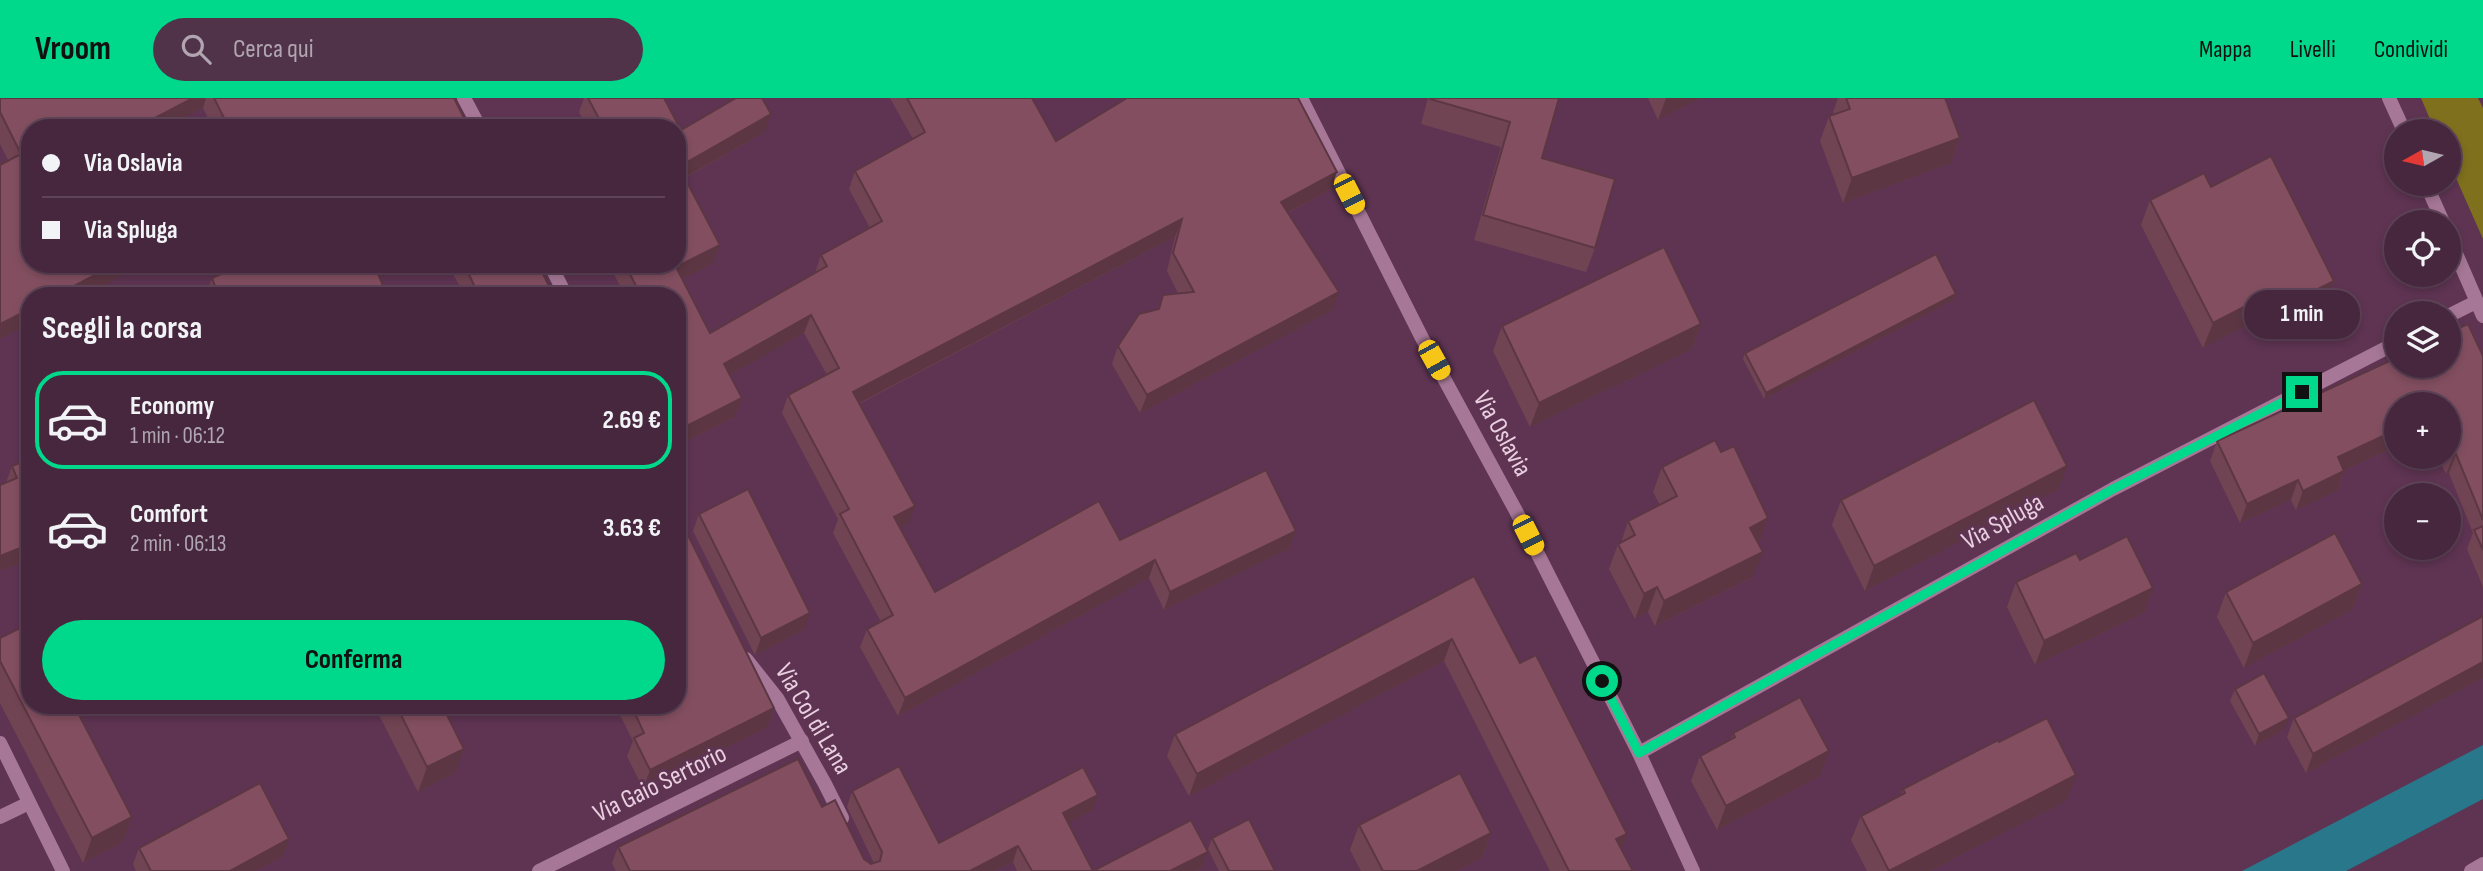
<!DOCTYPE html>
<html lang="it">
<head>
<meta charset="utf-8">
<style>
	:root { --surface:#46273e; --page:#503349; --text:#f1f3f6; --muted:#b0a5b0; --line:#5e4458; --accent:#00d98c }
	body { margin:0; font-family:"Sofia Sans Condensed",sans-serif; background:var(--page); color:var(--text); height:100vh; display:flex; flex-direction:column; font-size:26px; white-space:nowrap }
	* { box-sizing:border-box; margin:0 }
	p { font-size:23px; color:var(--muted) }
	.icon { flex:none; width:38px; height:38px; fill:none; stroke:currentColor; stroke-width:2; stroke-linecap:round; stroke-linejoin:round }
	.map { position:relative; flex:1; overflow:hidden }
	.side { position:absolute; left:21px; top:189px; width:665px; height:427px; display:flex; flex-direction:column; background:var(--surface); border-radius:28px; box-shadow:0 4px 10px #0003,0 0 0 2px var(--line) }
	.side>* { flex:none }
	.guide { position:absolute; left:21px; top:21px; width:665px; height:154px; border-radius:28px; box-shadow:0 4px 10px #0003,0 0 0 2px var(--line); display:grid; align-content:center; height:154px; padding:0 21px; background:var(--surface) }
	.needle { width:46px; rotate:262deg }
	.fabs { position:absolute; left:2384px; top:21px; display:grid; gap:14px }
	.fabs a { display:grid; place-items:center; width:77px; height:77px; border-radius:50%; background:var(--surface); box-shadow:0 4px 10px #0003,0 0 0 2px var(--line); font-size:35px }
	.end { position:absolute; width:32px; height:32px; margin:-16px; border:9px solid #00d98c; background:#111; box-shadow:0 0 0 4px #111 }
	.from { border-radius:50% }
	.bubble { position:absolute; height:49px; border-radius:24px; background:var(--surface); box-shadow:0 4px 10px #0003,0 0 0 2px var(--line); font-size:23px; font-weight:700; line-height:49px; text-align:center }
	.car { position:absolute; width:21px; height:42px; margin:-21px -10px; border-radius:9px; box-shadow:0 0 5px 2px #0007; background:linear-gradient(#f5c518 24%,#345 0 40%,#f5c518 0 76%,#345 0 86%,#f5c518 0) }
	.guide b { display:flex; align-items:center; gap:24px; height:66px; font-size:26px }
	.guide b+b { border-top:2px solid var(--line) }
	.guide i { width:18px; height:18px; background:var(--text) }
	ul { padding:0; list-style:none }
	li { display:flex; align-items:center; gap:21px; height:98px; margin:0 14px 10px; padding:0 7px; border:4px solid transparent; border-radius:28px }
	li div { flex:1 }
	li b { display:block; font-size:26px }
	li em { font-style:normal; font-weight:700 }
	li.active { border-color:var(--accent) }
	li>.icon { width:63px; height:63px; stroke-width:1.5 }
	h2 { padding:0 21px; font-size:32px; line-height:84px }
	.action { display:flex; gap:14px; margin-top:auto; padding:14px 21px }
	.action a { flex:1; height:80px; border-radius:42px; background:var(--accent); color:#111; font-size:28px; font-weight:700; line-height:80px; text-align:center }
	header { display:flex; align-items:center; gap:42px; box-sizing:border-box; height:98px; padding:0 35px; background:var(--accent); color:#111 }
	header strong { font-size:33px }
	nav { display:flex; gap:38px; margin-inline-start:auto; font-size:24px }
	.search { width:490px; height:63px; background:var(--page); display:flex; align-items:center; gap:18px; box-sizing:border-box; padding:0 24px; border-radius:38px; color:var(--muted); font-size:26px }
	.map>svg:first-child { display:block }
</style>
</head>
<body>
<header>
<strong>Vroom</strong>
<div class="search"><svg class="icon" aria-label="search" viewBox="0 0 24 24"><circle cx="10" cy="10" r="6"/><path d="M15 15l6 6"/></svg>Cerca qui</div>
<nav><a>Mappa</a><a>Livelli</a><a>Condividi</a></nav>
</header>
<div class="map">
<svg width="2483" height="773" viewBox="0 0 2483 773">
	<rect width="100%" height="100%" fill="#5e3452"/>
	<!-- forest -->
	<polygon fill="#7f701e" points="2421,0 2478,0 2483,10 2483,141 2448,62 2448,33 2435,33"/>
	<!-- water -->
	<polygon fill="#29778b" points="2483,647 2483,701 2346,773 2242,773"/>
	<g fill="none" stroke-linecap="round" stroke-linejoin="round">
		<!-- street -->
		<g stroke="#a67797" stroke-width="14">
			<polyline points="464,0 480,30"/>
			<polyline points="1301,0 1422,240 1516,413 1639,655 1693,773"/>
			<polyline points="2389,0 2404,33"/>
			<polyline points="2426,86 2443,124"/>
			<polyline points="2448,137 2483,218"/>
			<polyline points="550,166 566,198"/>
			<polyline points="2448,218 2476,204"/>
			<polyline points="746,561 777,600 825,686 842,720"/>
			<polyline points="0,645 63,773"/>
			<polyline points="1639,655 2113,391 2396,245"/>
			<polyline points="0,719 29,705"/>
			<polyline points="539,773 802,643"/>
			<polyline points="2471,773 2483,766"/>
		</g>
	</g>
	<!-- wall -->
	<g fill="#714453">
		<polygon points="0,0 454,0 469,30 213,30 203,10 164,30 30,30 30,166 144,166 83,198 30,198 30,225 0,241 8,62 0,46"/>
		<polygon points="584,0 664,0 681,32 765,34 685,80 713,165 682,181 710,235 815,175 821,157 870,130 849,91 855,73 913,41 890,0 1032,0 1056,43 1330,92 1288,115 1333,212 1140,315 1112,266 1118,248 1158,211 1163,197 1178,195 1167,173 1175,139 859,306 908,426 900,430 935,494 1120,442 1296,433 1289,451 1164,512 1149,480 898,618 860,549 867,531 881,524 833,435 838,421 782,315 788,297 827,277 804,235 730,277 735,319 677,348 677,198 625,198 609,166 677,166 677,30 587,30 579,14"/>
		<polygon points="1428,0 1559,0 1542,60 1595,150 1586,174 1474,142 1501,49 1421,26"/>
		<polygon points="1648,0 1701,0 1658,22"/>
		<polygon points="1838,0 1945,0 1960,40 1951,65 1843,105 1820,43 1829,18 1834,17 1833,14"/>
		<polygon points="2211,89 2334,183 2325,208 2275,233 2268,217 2203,250 2141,127 2150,102"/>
		<polygon points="448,166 538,166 462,193"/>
		<polygon points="212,180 382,196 383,198 205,198"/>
		<polygon points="1956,196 1954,202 1764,301 1743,261 1745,255"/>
		<polygon points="1701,226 1692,251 1530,329 1493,253 1502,228"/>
		<polygon points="2483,258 2483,489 2467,451 2473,435 2449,375 2446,376 2438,359 2448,359 2448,306 2396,306 2396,348 2344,373 2337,393 2296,412 2291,402 2240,425 2210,363 2217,343"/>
		<polygon points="1721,354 1768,420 1758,446 1753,479 1655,528 1648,514 1635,521 1609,471 1618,446 1621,445 1628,423 1660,407 1653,394 1662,369"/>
		<polygon points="30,361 30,461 0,473 0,387 6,385 12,368"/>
		<polygon points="2058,392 1865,493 1832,427 1841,402"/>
		<polygon points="699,416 804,532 755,557 693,433"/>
		<polygon points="2080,462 2144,515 2035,567 2007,509 2016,484"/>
		<polygon points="1474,478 1520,565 1627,736 1621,751 1633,773 1550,773 1444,563 1189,698 1167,658 1175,636"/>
		<polygon points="2362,486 2353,511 2244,570 2217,519 2226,494"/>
		<polygon points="2483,518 2483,580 2306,675 2287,639 2294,620"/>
		<polygon points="0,540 123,744 83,765 0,605"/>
		<polygon points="2235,591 2284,632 2255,648 2230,603"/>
		<polygon points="374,607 442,607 455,675 418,694"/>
		<polygon points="615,607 677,607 774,610 768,629 643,691 627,658 633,643"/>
		<polygon points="1733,635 1820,678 1717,732 1691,683 1700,658 1731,641"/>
		<polygon points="1999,644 2067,702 1930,773 1867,773 1851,742 1861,718 1901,697 1903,691"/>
		<polygon points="852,693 939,745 1092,713 1068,725 1093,773 1202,770 1196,773 1017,773 1013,764 995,773 616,773 612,765 618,749 864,761 871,766 874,765 847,709"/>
		<polygon points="1359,727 1491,735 1482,760 1457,773 1361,773 1350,752"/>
		<polygon points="1212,740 1275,773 1219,773 1208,751"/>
		<polygon points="139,750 283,758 255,773 136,773 133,766"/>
	</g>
	<!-- shaded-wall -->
	<g fill="#5c3743">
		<polygon points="193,0 206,0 203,10 164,30 136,30"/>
		<polygon points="1666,0 1701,0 1658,22"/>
		<polygon points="771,16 765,34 677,84 679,69"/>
		<polygon points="1960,40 1951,65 1843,105 1852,80"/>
		<polygon points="1337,74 1330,92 1274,122 1281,104"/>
		<polygon points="1182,121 1175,139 846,312 853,294"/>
		<polygon points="720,147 713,165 670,188 676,169"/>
		<polygon points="116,166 144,167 83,198 55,198"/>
		<polygon points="2334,183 2325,208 2275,233 2284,208"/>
		<polygon points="2277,192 2268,217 2203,250 2213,225"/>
		<polygon points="1339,194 1333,212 1140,315 1147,297"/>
		<polygon points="1956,196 1954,202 1764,301 1766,295"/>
		<polygon points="30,211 30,225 0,241 0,226"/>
		<polygon points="811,217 804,235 718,284 724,266"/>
		<polygon points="1701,226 1692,251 1530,329 1539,305"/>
		<polygon points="742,300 735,319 677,348 677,333"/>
		<polygon points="2396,332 2396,348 2331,379 2338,359"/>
		<polygon points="2456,356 2449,375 2446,376 2454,357"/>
		<polygon points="2067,368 2058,392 1865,493 1874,468"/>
		<polygon points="2344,373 2337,393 2296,412 2303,393"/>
		<polygon points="2298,382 2291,402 2240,425 2247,406"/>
		<polygon points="915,408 908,426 888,438 894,419"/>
		<polygon points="1768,420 1759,445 1741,454 1750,430"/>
		<polygon points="1296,433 1289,451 1164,512 1170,494"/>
		<polygon points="30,446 30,461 0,473 0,458"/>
		<polygon points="1763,454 1753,479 1655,528 1664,503"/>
		<polygon points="1155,462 1149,480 898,618 905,600"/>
		<polygon points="2362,486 2353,511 2244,570 2253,545"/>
		<polygon points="1657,489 1648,514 1635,521 1644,496"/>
		<polygon points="2153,490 2144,515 2035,567 2044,543"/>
		<polygon points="810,515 804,532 755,557 761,540"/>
		<polygon points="1452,541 1444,563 1189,698 1197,676"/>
		<polygon points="2483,561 2483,580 2306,675 2313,656"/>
		<polygon points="774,610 768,629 643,691 650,672"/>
		<polygon points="2289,620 2284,632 2255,648 2259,636"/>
		<polygon points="464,651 455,675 418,694 427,669"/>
		<polygon points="1829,653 1820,678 1717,732 1726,708"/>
		<polygon points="2076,677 2067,702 1930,773 1891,773"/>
		<polygon points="1098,697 1092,713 1057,731 1063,715"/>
		<polygon points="132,719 123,744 83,765 92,740"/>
		<polygon points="1491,735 1482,760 1457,773 1417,773"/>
		<polygon points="1627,736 1619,758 1616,741"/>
		<polygon points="289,741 283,758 255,773 230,773"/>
		<polygon points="1018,748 1013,764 995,773 970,773"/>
		<polygon points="1208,754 1202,770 1196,773 1170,773"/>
	</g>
	<!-- building -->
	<g fill="#834f60" stroke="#5c3743" stroke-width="2">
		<polygon points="0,0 193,0 136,30 30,30 30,166 116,166 55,198 30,198 30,211 0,226 0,67 21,56 0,14"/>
		<polygon points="214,0 454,0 469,30 229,30"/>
		<polygon points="588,0 664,0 681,32 736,0 762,0 771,16 679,69 720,147 676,169 710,235 827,168 821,157 882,123 855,73 925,34 907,0 1032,0 1056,43 1127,0 1298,0 1337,74 1281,104 1339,194 1147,297 1118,248 1139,216 1159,211 1163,197 1194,194 1173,155 1182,121 853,294 915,408 894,419 935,494 1099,403 1120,442 1266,372 1296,433 1170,494 1155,462 905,600 867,531 893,517 840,416 849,411 788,297 839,270 811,217 724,266 742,300 677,333 677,280 683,277 677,267 677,198 641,198 625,166 677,166 677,30 604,30"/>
		<polygon points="1430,0 1559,0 1542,60 1615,81 1595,150 1483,117 1510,24 1430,1"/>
		<polygon points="1846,0 1945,0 1960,40 1852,80 1829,18 1850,11"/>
		<polygon points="2271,58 2334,183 2284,208 2277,192 2213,225 2150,102 2204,75 2211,89"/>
		<polygon points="1664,149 1701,226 1539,305 1502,228"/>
		<polygon points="1936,156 1956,196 1766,295 1745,255"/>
		<polygon points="244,166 374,166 384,190 381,192 383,198 219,198 212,180"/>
		<polygon points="464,166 538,166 554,198 454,198 474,187"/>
		<polygon points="2468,226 2483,258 2483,422 2456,356 2454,357 2448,346 2448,306 2396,306 2396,332 2338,359 2344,373 2303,393 2298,382 2247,406 2217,343 2396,260 2396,268 2448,268 2448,235"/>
		<polygon points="2034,302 2067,368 1874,468 1841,402"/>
		<polygon points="1715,342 1721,354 1734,348 1768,420 1750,430 1763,454 1664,503 1657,489 1644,496 1618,446 1635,437 1628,423 1677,398 1662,369"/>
		<polygon points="30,361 30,446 0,458 0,387 17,380 12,368"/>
		<polygon points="748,391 810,515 761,540 699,416"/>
		<polygon points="677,415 774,610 650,672 634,640 644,635 631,607 677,607"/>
		<polygon points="2483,428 2483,452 2474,432"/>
		<polygon points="2335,435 2362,486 2253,545 2226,494"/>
		<polygon points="2127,438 2153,490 2044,543 2016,484 2076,455 2080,462"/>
		<polygon points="1474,478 1520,565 1536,557 1627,736 1616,741 1633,773 1569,773 1452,541 1197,676 1175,636"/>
		<polygon points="2483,518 2483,564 2313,656 2294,620"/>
		<polygon points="30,525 30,607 74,607 132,719 92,740 0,563 0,540"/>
		<polygon points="2264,575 2289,620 2259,636 2235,591"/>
		<polygon points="1800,599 1829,653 1726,708 1700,658 1735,639 1733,635"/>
		<polygon points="396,607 442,607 464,651 427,669"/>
		<polygon points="2047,620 2076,677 1889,773 1861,718 1905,695 1903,691 1998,642 1999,644"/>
		<polygon points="798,661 822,709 835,702 864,761 871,766 880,763 882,754 852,693 899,668 939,745 1083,669 1098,697 1063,715 1093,773 1191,722 1208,754 1170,773 1032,773 1018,748 970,773 630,773 618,749"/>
		<polygon points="1460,675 1491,735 1417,773 1383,773 1359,727"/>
		<polygon points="260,685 289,741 230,773 151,773 139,750"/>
		<polygon points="1249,721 1275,773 1229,773 1212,740"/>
	</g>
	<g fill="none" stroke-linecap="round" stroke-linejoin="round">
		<!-- route -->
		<polyline stroke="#00d98c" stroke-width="9" points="1602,583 1639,655 2113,391 2302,294"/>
	</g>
	<g text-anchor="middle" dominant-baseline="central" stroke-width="6" stroke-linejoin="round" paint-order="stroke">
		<!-- street labels -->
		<g font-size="26" fill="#e9cfe0" stroke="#5e3452">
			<text transform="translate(1502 336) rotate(61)">Via Oslavia</text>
			<text transform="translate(2003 424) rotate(-29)">Via Spluga</text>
			<text transform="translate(813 621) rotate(59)">Via Col di Lana</text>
			<text transform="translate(660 686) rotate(-26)">Via Gaio Sertorio</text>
		</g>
	</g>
</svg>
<div class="fabs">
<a><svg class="needle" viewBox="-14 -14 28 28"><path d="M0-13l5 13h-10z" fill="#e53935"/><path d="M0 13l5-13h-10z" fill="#b0a5b0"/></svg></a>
<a><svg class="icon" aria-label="locate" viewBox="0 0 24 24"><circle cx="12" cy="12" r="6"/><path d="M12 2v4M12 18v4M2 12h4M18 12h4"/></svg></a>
<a><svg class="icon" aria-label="layers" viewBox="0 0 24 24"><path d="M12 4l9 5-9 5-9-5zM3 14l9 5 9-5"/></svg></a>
<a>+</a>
<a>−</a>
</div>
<i class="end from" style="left:1602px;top:583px"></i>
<i class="end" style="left:2302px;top:294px"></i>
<div class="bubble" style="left:2244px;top:192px;width:116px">1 min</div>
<i class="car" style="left:1349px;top:96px;rotate:153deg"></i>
<i class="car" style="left:1434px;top:262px;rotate:151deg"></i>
<i class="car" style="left:1528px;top:437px;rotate:153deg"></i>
<div class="guide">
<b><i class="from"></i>Via Oslavia</b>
<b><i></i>Via Spluga</b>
</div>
<section class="side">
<h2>Scegli la corsa</h2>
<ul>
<li class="active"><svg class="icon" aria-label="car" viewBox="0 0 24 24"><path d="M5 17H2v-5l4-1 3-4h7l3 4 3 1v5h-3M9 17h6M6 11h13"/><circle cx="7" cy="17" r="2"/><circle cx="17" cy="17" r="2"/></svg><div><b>Economy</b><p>1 min · 06:12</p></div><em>2.69 €</em></li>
<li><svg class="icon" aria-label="car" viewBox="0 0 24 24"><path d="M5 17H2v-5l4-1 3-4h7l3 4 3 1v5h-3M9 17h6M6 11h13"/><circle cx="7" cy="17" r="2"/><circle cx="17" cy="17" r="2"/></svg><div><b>Comfort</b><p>2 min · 06:13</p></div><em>3.63 €</em></li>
</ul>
<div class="action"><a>Conferma</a></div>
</section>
</div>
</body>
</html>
